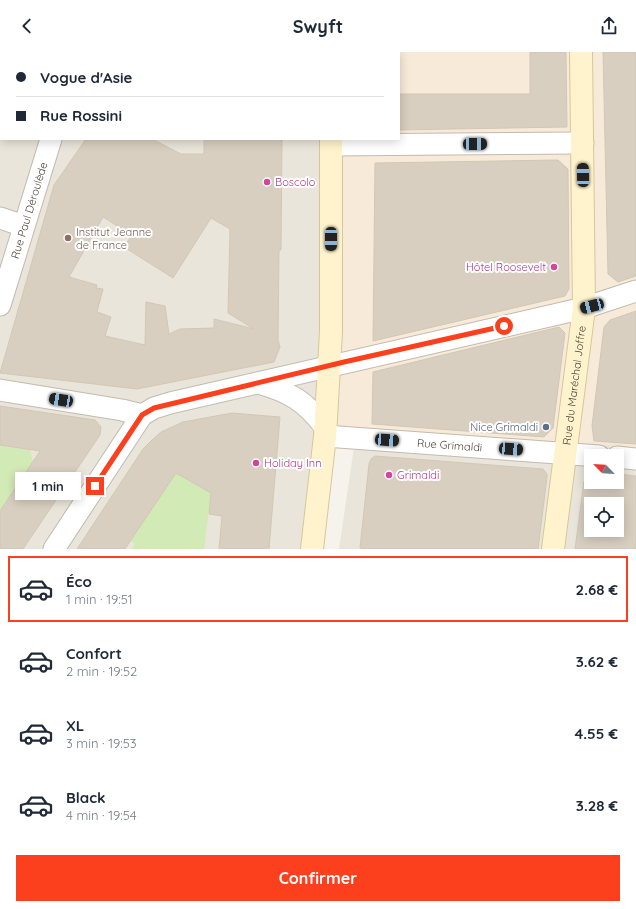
<!DOCTYPE html>
<html lang="fr">
<head>
<meta charset="utf-8">
<style>
	:root { --surface:#fff; --page:#f6f6f7; --text:#1f2937; --muted:#747a83; --line:#e0e1e3; --accent:#fc3f1d }
	body { margin:0; font-family:Quicksand,sans-serif; background:var(--page); color:var(--text); height:100vh; display:flex; flex-direction:column; font-size:15px; white-space:nowrap }
	* { box-sizing:border-box; margin:0 }
	p { font-size:13px; color:var(--muted) }
	.icon { flex:none; width:22px; height:22px; fill:none; stroke:currentColor; stroke-width:2; stroke-linecap:round; stroke-linejoin:round }
	.map { position:relative; height:497px; overflow:hidden }
	.drawer { display:flex; flex-direction:column; background:var(--surface); flex:1 }
	.drawer>* { flex:none }
	.hud { position:absolute; left:0px; top:0px; width:400px; height:88px; box-shadow:0 2px 10px #0003; display:grid; align-content:center; height:88px; padding:0 16px; background:var(--surface) }
	.needle { width:26px; rotate:295deg }
	.fabs { position:absolute; left:584px; top:397px; display:grid; gap:8px }
	.fabs a { display:grid; place-items:center; width:40px; height:40px; border-radius:0px; background:var(--surface); box-shadow:0 2px 10px #0003; font-size:20px }
	.end { position:absolute; width:18px; height:18px; margin:-9px; border:5px solid #fc3f1d; background:#fff; box-shadow:0 0 0 2px #fff }
	.from { border-radius:50% }
	.bubble { position:absolute; height:28px; border-radius:0px; background:var(--surface); box-shadow:0 2px 10px #0003; font-size:13px; font-weight:700; line-height:28px; text-align:center }
	.car { position:absolute; width:12px; height:24px; margin:-12px -6px; border-radius:5px; box-shadow:0 0 3px 1px #0007; background:linear-gradient(#222 24%,#8ab4d8 0 40%,#222 0 76%,#8ab4d8 0 86%,#222 0) }
	.hud b { display:flex; align-items:center; gap:14px; height:38px; font-size:15px }
	.hud b+b { border-top:1px solid var(--line) }
	.hud i { width:10px; height:10px; background:var(--text) }
	ul { padding:7px 0 0; list-style:none }
	li { display:flex; align-items:center; gap:12px; height:66px; margin:0 8px 6px; padding:0 8px; border:2px solid transparent; border-radius:0px }
	li div { flex:1 }
	li b { display:block; font-size:15px }
	li em { font-style:normal; font-weight:700 }
	li.selected { border-color:var(--accent) }
	li>.icon { width:36px; height:36px; stroke-width:1.5 }
	.primary-button { display:flex; gap:8px; margin-top:auto; padding:8px 16px }
	.primary-button a { flex:1; height:46px; border-radius:0px; background:var(--accent); color:#fff; font-size:16px; font-weight:700; line-height:46px; text-align:center }
	header { display:flex; justify-content:space-between; align-items:center; height:52px; padding:0 16px; background:var(--surface); font-size:18px; font-weight:700 }
	.map>svg:first-child { display:block }
</style>
</head>
<body>
<header><svg class="icon" aria-label="back" viewBox="0 0 24 24"><path d="M15 5l-7 7 7 7"/></svg>Swyft<svg class="icon" aria-label="share" viewBox="0 0 24 24"><path d="M12 15V3M7 8l5-5 5 5M5 13v7h14v-7"/></svg></header>
<div class="map">
<svg width="636" height="497" viewBox="0 0 636 497">
	<rect width="100%" height="100%" fill="#f6f3ec"/>
	<!-- residential -->
	<g fill="#eae5da" fill-rule="evenodd">
		<polygon points="0,0 59,0 1,1 1,87 322,87 320,360 301,497 0,497"/>
		<path d="M354,395L591,413V430H617V415L636,416V497H339ZM591,452H617V478H591Z"/>
	</g>
	<!-- commercial -->
	<polygon fill="#f7ead8" points="59,0 636,0 636,416 617,404 320,392 322,87 399,87 399,1"/>
	<!-- green -->
	<g fill="#d2eab5">
		<polygon points="0,393 30,398 33,410 0,460"/>
		<polygon points="176,421 211,441 204,497 132,497 135,492 131,489"/>
	</g>
	<!-- building -->
	<g fill="#d8cfc1" stroke="#d3c7b4" fill-rule="evenodd">
		<polygon points="530,0 566,0 567,75 399,78 399,42 530,42"/>
		<polygon points="603,0 636,0 636,224 618,230 608,222"/>
		<path d="M86,87H152L181,102H204V87H282L281,198H279L278,288L280,295L274,310L137,337L0,321L54,133ZM103,165L132,183L124,195L173,226L211,166L230,177L228,261L254,277L214,267V276L180,277L169,282L165,254L146,250L145,293L105,284L111,265L97,260L103,237L96,236L97,233L69,225Z"/>
		<polygon points="558,108 568,117 569,237 565,244 373,289 375,111"/>
		<polygon points="636,259 636,392 594,389 592,374 604,275 610,268"/>
		<polygon points="559,275 565,281 553,376 544,385 372,372 373,320"/>
		<polygon points="0,354 95,368 101,375 100,383 23,497 0,497 0,459 40,399 0,393"/>
		<polygon points="232,361 280,365 269,497 219,497 222,464 209,462 211,441 176,421 125,497 77,497 143,397 152,388 161,380 183,370"/>
		<polygon points="375,404 543,417 547,422 547,425 538,497 367,497 360,496 369,412 371,407"/>
		<path d="M617,422L636,424V497H575L584,429L591,424V430H617ZM591,452H617V478H591Z"/>
	</g>
	<g fill="none" stroke-linecap="round" stroke-linejoin="round">
		<defs>
			<g id="minor">
				<polyline points="79,1 79,0"/>
				<polyline points="331,93 583,91"/>
				<polyline points="0,166 24,174"/>
				<path id="s1" d="M0,253L51,87"/>
				<path d="M258,331C290,340 305,349 325,375"/>
				<polyline points="0,338 122,358 142,363 154,356 170,351 584,256 636,239"/>
				<path id="s2" d="M325,384L599,404"/>
				<polyline points="617,405 636,407"/>
				<polyline points="54,497 142,363"/>
			</g>
			<g id="secondary">
				<polyline points="330,1 330,0"/>
				<polyline points="312,497 325,384 331,280 331,87"/>
				<path id="s3" d="M553,497L584,256L581,0"/>
			</g>
		</defs>
		<!-- minor casing -->
		<use href="#minor" stroke="#c2bbae" stroke-width="23"/>
		<!-- secondary casing -->
		<use href="#secondary" stroke="#d6c79b" stroke-width="24"/>
		<!-- minor -->
		<use href="#minor" stroke="#fff" stroke-width="21"/>
		<!-- secondary -->
		<use href="#secondary" stroke="#fff3cd" stroke-width="22"/>
	</g>
	<g fill="none" stroke-linecap="round" stroke-linejoin="round">
		<!-- route -->
		<polyline stroke="#fc3f1d" stroke-width="5" points="95,434 142,363 154,356 344,310 504,274"/>
	</g>
	<!-- markers -->
	<g fill="#d1479c" stroke="#fff" stroke-width="1.5">
		<circle cx="267" cy="130" r="4"/>
		<circle cx="554" cy="215" r="4"/>
		<circle cx="256" cy="411" r="4"/>
		<circle cx="389" cy="423" r="4"/>
	</g>
	<circle fill="#8d6e63" stroke="#fff" stroke-width="1.5" cx="68" cy="186" r="4"/>
	<circle fill="#5c6f8a" stroke="#fff" stroke-width="1.5" cx="546" cy="375" r="4"/>
	<g text-anchor="middle" dominant-baseline="central" stroke-width="4" stroke-linejoin="round" paint-order="stroke">
		<!-- hotel labels -->
		<g font-size="11" fill="#b23c85" stroke="#fff" text-anchor="start">
			<text x="275" y="130">Boscolo</text>
			<text x="546" y="215" text-anchor="end">Hôtel Roosevelt</text>
			<text x="264" y="411">Holiday Inn</text>
			<text x="397" y="423">Grimaldi</text>
		</g>
		<!-- street labels -->
		<g font-size="11" fill="#4b4439" stroke="#fff">
			<text stroke="none"><textPath href="#s1" startOffset="99">Rue Paul Déroulède</textPath></text>
			<text stroke="none"><textPath href="#s3" startOffset="165">Rue du Maréchal Joffre</textPath></text>
			<text stroke="none"><textPath href="#s2" startOffset="125">Rue Grimaldi</textPath></text>
		</g>
		<!-- education labels -->
		<g font-size="11" fill="#785e54" stroke="#fff" text-anchor="start">
			<text x="76" y="180">Institut Jeanne<tspan x="76" dy="13">de France</tspan></text>
		</g>
		<!-- service labels -->
		<g font-size="11" fill="#4e5e75" stroke="#fff" text-anchor="end">
			<text x="538" y="375">Nice Grimaldi</text>
		</g>
	</g>
</svg>
<div class="fabs">
<a><svg class="needle" viewBox="-14 -14 28 28"><path d="M0-13l5 13h-10z" fill="#e53935"/><path d="M0 13l5-13h-10z" fill="#747a83"/></svg></a>
<a><svg class="icon" aria-label="locate" viewBox="0 0 24 24"><circle cx="12" cy="12" r="6"/><path d="M12 2v4M12 18v4M2 12h4M18 12h4"/></svg></a>
</div>
<i class="end from" style="left:504px;top:274px"></i>
<i class="end" style="left:95px;top:434px"></i>
<div class="bubble" style="left:15px;top:420px;width:66px">1 min</div>
<i class="car" style="left:475px;top:92px;rotate:89deg"></i>
<i class="car" style="left:583px;top:123px;rotate:359deg"></i>
<i class="car" style="left:331px;top:187px;rotate:180deg"></i>
<i class="car" style="left:592px;top:254px;rotate:255deg"></i>
<i class="car" style="left:61px;top:348px;rotate:279deg"></i>
<i class="car" style="left:387px;top:388px;rotate:94deg"></i>
<i class="car" style="left:511px;top:397px;rotate:94deg"></i>
<div class="hud">
<b><i class="from"></i>Vogue d'Asie</b>
<b><i></i>Rue Rossini</b>
</div>
</div>
<section class="drawer">
<ul>
<li class="selected"><svg class="icon" aria-label="car" viewBox="0 0 24 24"><path d="M5 17H2v-5l4-1 3-4h7l3 4 3 1v5h-3M9 17h6M6 11h13"/><circle cx="7" cy="17" r="2"/><circle cx="17" cy="17" r="2"/></svg><div><b>Éco</b><p>1 min · 19:51</p></div><em>2.68 €</em></li>
<li><svg class="icon" aria-label="car" viewBox="0 0 24 24"><path d="M5 17H2v-5l4-1 3-4h7l3 4 3 1v5h-3M9 17h6M6 11h13"/><circle cx="7" cy="17" r="2"/><circle cx="17" cy="17" r="2"/></svg><div><b>Confort</b><p>2 min · 19:52</p></div><em>3.62 €</em></li>
<li><svg class="icon" aria-label="car" viewBox="0 0 24 24"><path d="M5 17H2v-5l4-1 3-4h7l3 4 3 1v5h-3M9 17h6M6 11h13"/><circle cx="7" cy="17" r="2"/><circle cx="17" cy="17" r="2"/></svg><div><b>XL</b><p>3 min · 19:53</p></div><em>4.55 €</em></li>
<li><svg class="icon" aria-label="car" viewBox="0 0 24 24"><path d="M5 17H2v-5l4-1 3-4h7l3 4 3 1v5h-3M9 17h6M6 11h13"/><circle cx="7" cy="17" r="2"/><circle cx="17" cy="17" r="2"/></svg><div><b>Black</b><p>4 min · 19:54</p></div><em>3.28 €</em></li>
</ul>
<div class="primary-button"><a>Confirmer</a></div>
</section>
</body>
</html>
